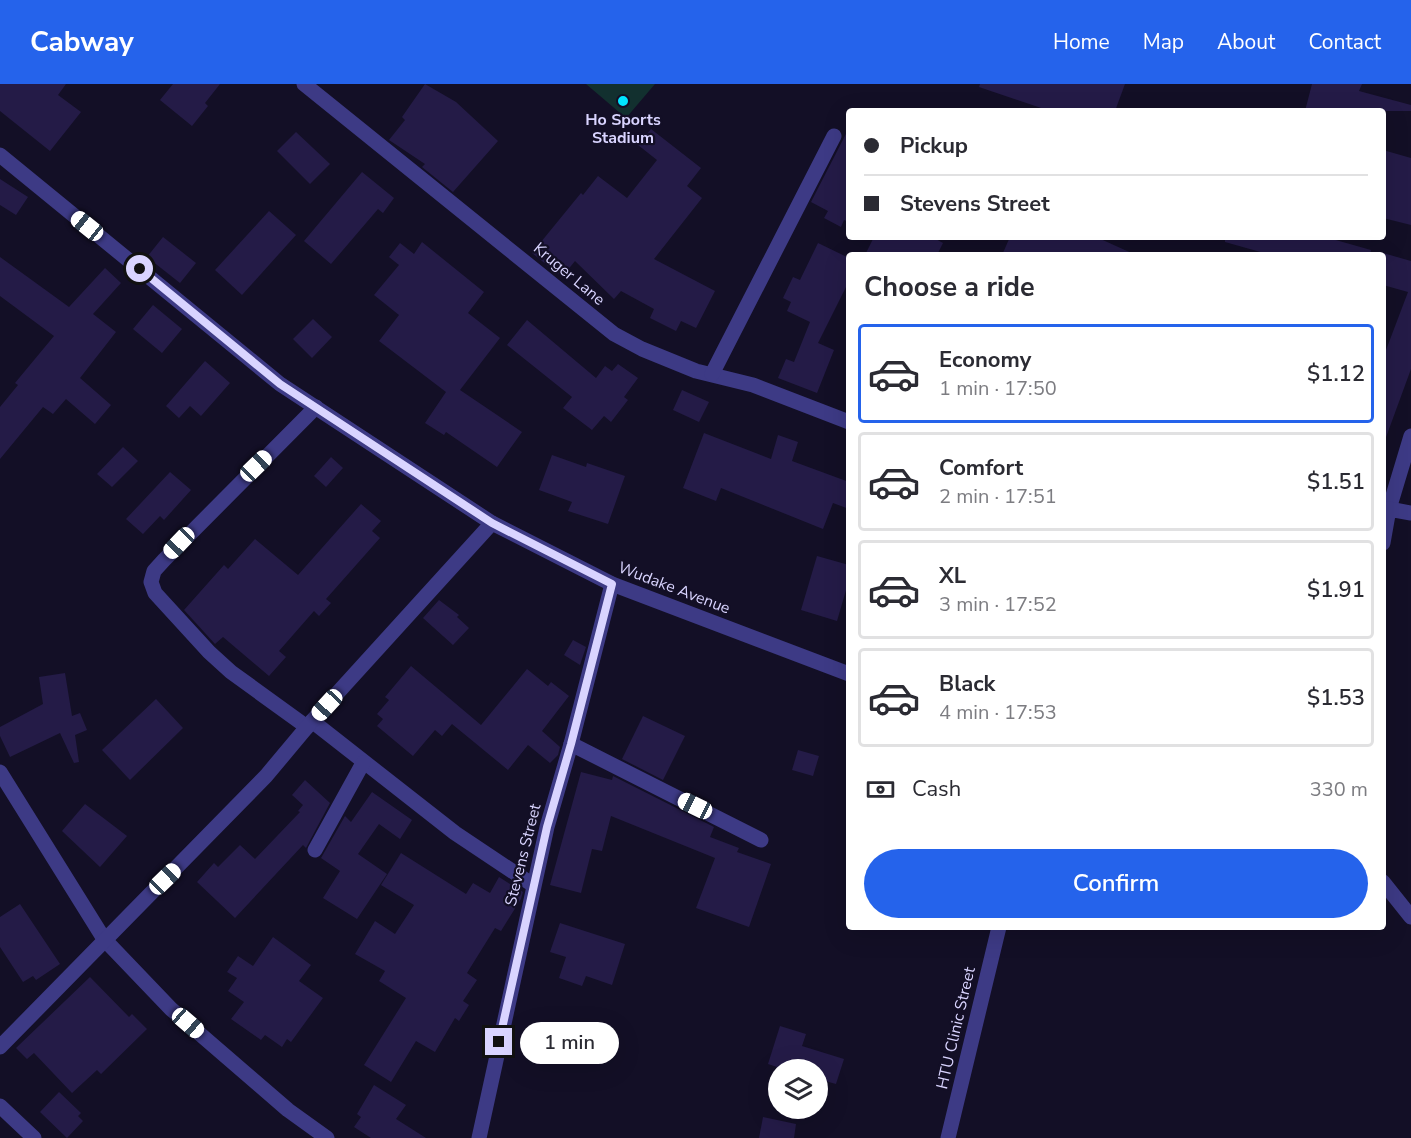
<!DOCTYPE html>
<html lang="en">
<head>
<meta charset="utf-8">
<style>
	:root { --surface:#fff; --page:#f2f2f3; --text:#2b2b33; --muted:#7c7c81; --line:#e1e1e2; --accent:#2563eb }
	body { margin:0; font-family:"Nunito Sans",sans-serif; background:var(--page); color:var(--text); height:100vh; display:flex; flex-direction:column; font-size:22px; white-space:nowrap }
	* { box-sizing:border-box; margin:0 }
	p { font-size:20px; color:var(--muted) }
	.icon { flex:none; width:33px; height:33px; fill:none; stroke:currentColor; stroke-width:2; stroke-linecap:round; stroke-linejoin:round }
	.map { position:relative; flex:1; overflow:hidden }
	.side { position:absolute; left:846px; top:168px; width:540px; height:678px; display:flex; flex-direction:column; background:var(--surface); border-radius:6px; box-shadow:0 6px 24px #0002 }
	.side>* { flex:none }
	.hud { position:absolute; left:846px; top:24px; width:540px; height:132px; border-radius:6px; box-shadow:0 6px 24px #0002; display:grid; align-content:center; height:132px; padding:0 18px; background:var(--surface) }
	.buttons { position:absolute; left:768px; top:975px; display:grid; gap:12px }
	.buttons a { display:grid; place-items:center; width:60px; height:60px; border-radius:50%; background:var(--surface); box-shadow:0 6px 24px #0002; font-size:30px }
	.end { position:absolute; width:27px; height:27px; margin:-14px; border:8px solid #d9d4ff; background:#111; box-shadow:0 0 0 3px #111 }
	.from { border-radius:50% }
	.bubble { position:absolute; height:42px; border-radius:21px; background:var(--surface); box-shadow:0 6px 24px #0002; font-size:20px; font-weight:600; line-height:42px; text-align:center }
	.car { position:absolute; width:18px; height:36px; margin:-18px -9px; border-radius:8px; box-shadow:0 0 4px 2px #0007; background:linear-gradient(#fff 24%,#345 0 40%,#fff 0 76%,#345 0 86%,#fff 0) }
	.hud b { display:flex; align-items:center; gap:21px; height:57px; font-size:22px }
	.hud b+b { border-top:2px solid var(--line) }
	.hud i { width:15px; height:15px; background:var(--text) }
	ul { padding:0; list-style:none }
	li { display:flex; align-items:center; gap:18px; height:99px; margin:0 12px 9px; padding:0 6px; border:3px solid var(--line); border-radius:6px }
	li div { flex:1 }
	li b { display:block; font-size:22px }
	li em { font-style:normal; font-weight:600 }
	li.selected { border-color:var(--accent) }
	li>.icon { width:54px; height:54px; stroke-width:1.5 }
	h2 { padding:0 18px; font-size:27px; line-height:72px }
	.pay { display:flex; align-items:center; gap:15px; height:66px; padding:0 18px; font-size:22px }
	.pay p { margin-inline-start:auto }
	.action { display:flex; gap:12px; margin-top:auto; padding:12px 18px }
	.action a { flex:1; height:69px; border-radius:36px; background:var(--accent); color:#fff; font-size:24px; font-weight:600; line-height:69px; text-align:center }
	header { display:flex; align-items:center; gap:36px; box-sizing:border-box; height:84px; padding:0 30px; background:var(--accent); color:#fff }
	header strong { font-size:28px }
	nav { display:flex; gap:33px; margin-inline-start:auto; font-size:21px }
	.map>svg:first-child { display:block }
</style>
</head>
<body>
<header>
<strong>Cabway</strong>
<nav><a>Home</a><a>Map</a><a>About</a><a>Contact</a></nav>
</header>
<div class="map">
<svg width="1411" height="1054" viewBox="0 0 1411 1054">
	<rect width="100%" height="100%" fill="#130f26"/>
	<!-- green -->
	<polygon fill="#12302f" points="586,0 655,0 626,34"/>
	<!-- building -->
	<g fill="#241b47">
		<polygon points="0,0 66,0 58,11 81,28 50,67 0,27"/>
		<polygon points="173,0 220,0 205,19 208,22 192,42 160,16"/>
		<polygon points="425,0 456,18 498,57 453,108 422,83 425,80 389,56 405,36 402,33"/>
		<polygon points="980,0 1125,0 1115,27 1050,27 979,3"/>
		<polygon points="1312,0 1362,0 1359,7 1411,21 1411,27 1305,27"/>
		<polygon points="849,44 849,138 844,136 841,143 824,134 828,127 811,118"/>
		<polygon points="651,45 701,84 687,102 702,114 654,175 715,207 696,244 681,237 676,247 650,234 654,225 621,207 614,215 575,177 562,193 532,169 581,109 583,111 598,92 627,114 657,76 638,61"/>
		<polygon points="296,48 330,80 310,100 277,67"/>
		<polygon points="1383,66 1411,74 1411,141 1383,134"/>
		<polygon points="362,88 394,114 383,129 378,125 331,180 304,157"/>
		<polygon points="0,95 28,113 16,131 0,121"/>
		<polygon points="269,127 296,151 242,211 215,186"/>
		<polygon points="163,153 196,179 180,199 147,173"/>
		<polygon points="874,153 932,153 943,159 937,171 865,171"/>
		<polygon points="1010,153 1096,153 1136,171 1002,171"/>
		<polygon points="1225,153 1325,153 1371,166 1370,171 1271,171 1225,158"/>
		<polygon points="422,158 484,208 468,229 500,254 460,306 522,348 497,383 446,348 444,351 425,339 446,308 379,257 399,231 374,211 399,181 389,173 400,159 414,170"/>
		<polygon points="818,159 849,174 849,197 818,259 834,266 817,309 778,294 786,275 794,278 810,238 787,227 791,218 783,214 793,193 800,196"/>
		<polygon points="1383,169 1411,177 1411,285 1385,356 1383,356 1383,274 1408,208 1383,201"/>
		<polygon points="0,173 69,223 105,184 121,199 93,230 116,248 80,294 111,321 95,340 66,315 53,330 43,323 0,375 0,323 18,301 15,299 54,252 0,212"/>
		<polygon points="153,221 182,245 162,269 133,245"/>
		<polygon points="313,235 332,253 312,274 293,255"/>
		<polygon points="527,236 596,294 605,282 612,287 618,280 638,294 624,313 628,316 611,338 604,332 592,346 563,324 572,313 507,261"/>
		<polygon points="205,277 230,299 201,332 190,322 179,334 166,322"/>
		<polygon points="682,306 709,318 699,338 673,326"/>
		<polygon points="704,349 771,375 778,351 798,358 792,377 849,398 849,425 833,419 823,445 721,404 716,417 683,404"/>
		<polygon points="123,363 138,377 112,403 97,390"/>
		<polygon points="552,371 586,383 587,379 625,392 608,440 568,427 572,418 539,406"/>
		<polygon points="331,373 343,384 326,403 314,392"/>
		<polygon points="170,388 191,406 164,436 160,432 143,450 126,435"/>
		<polygon points="361,420 381,437 372,447 380,454 326,515 331,519 319,532 314,527 279,567 286,573 269,592 223,553 215,560 184,526 224,481 228,485 255,455 298,491"/>
		<polygon points="817,472 849,481 849,496 837,537 801,526"/>
		<polygon points="439,516 459,531 457,533 469,544 453,561 423,534"/>
		<polygon points="573,556 586,563 580,581 564,571"/>
		<polygon points="411,582 481,641 527,585 548,602 551,598 569,612 542,647 560,663 558,671 550,679 528,661 508,686 452,640 442,652 435,646 413,672 377,642 383,635 377,630 389,616 385,613"/>
		<polygon points="65,589 72,632 80,629 87,646 75,651 79,678 74,679 60,649 10,673 0,652 0,643 43,620 39,593"/>
		<polygon points="156,615 183,644 130,696 102,666"/>
		<polygon points="643,632 685,652 663,696 622,675"/>
		<polygon points="798,666 819,672 813,692 792,686"/>
		<polygon points="581,688 612,696 613,692 714,743 710,753 739,764 737,768 771,780 749,843 696,824 715,774 611,732 602,767 592,765 581,809 550,801"/>
		<polygon points="305,696 330,719 306,764 303,761 235,834 197,798 214,779 218,783 240,761 255,775 300,728 298,727 303,721 292,711"/>
		<polygon points="372,708 412,736 400,755 379,740 358,770 387,790 357,835 323,814 340,787 321,774 345,732 351,738"/>
		<polygon points="85,720 127,752 100,783 62,747"/>
		<polygon points="401,769 466,810 473,799 490,809 499,793 523,808 521,815 501,847 495,844 467,889 477,896 463,917 469,921 459,937 455,934 435,968 416,957 391,998 364,981 406,914 379,897 385,887 355,870 375,837 395,850 414,821 381,801"/>
		<polygon points="20,820 60,880 36,896 33,892 23,898 0,863 0,833"/>
		<polygon points="560,839 625,860 612,901 586,892 582,902 559,894 566,873 550,868"/>
		<polygon points="273,853 311,881 299,897 323,914 291,958 287,955 282,963 265,951 261,956 231,935 244,918 228,907 237,894 227,888 238,872 253,882"/>
		<polygon points="90,893 129,933 132,930 147,945 101,990 97,986 72,1009 34,969 27,975 16,964"/>
		<polygon points="780,942 806,950 802,962 844,975 836,1000 818,995 818,986 786,986 768,980"/>
		<polygon points="374,1001 406,1021 396,1035 426,1054 371,1054 354,1043 361,1033 357,1030"/>
		<polygon points="59,1008 81,1029 78,1032 83,1037 67,1054 40,1028"/>
		<polygon points="763,1033 796,1040 794,1054 759,1054"/>
	</g>
	<g fill="none" stroke-linecap="round" stroke-linejoin="round">
		<!-- minor -->
		<g stroke="#3d3a85" stroke-width="15">
			<polyline points="304,0 614,250 642,265 696,287 753,301 849,338"/>
			<polyline points="0,71 280,300 492,439 612,500 849,590"/>
			<polyline points="712,290 834,52"/>
			<polyline points="1389,425 1411,352"/>
			<polyline points="1383,459 1389,425 1411,429"/>
			<polyline points="312,637 455,749 533,801"/>
			<polyline points="307,643 231,588 209,568 155,509 151,498 154,487 164,476 316,323"/>
			<polyline points="571,660 761,756"/>
			<polyline points="0,688 104,855 171,925 288,1026 327,1054"/>
			<polyline points="315,766 363,679"/>
			<polyline points="1383,798 1411,833"/>
			<polyline points="0,963 266,692 312,637 492,439"/>
			<polyline points="0,1022 34,1054"/>
			<polyline points="479,1054 547,743 571,660 612,500"/>
			<polyline points="948,1054 999,843"/>
		</g>
	</g>
	<g fill="none" stroke-linecap="round" stroke-linejoin="round">
		<!-- route -->
		<polyline stroke="#d9d4ff" stroke-width="8" points="140,185 280,300 492,439 612,500 571,660 547,743 499,958"/>
	</g>
	<!-- markers -->
	<circle fill="#00e5ff" stroke="#130f26" stroke-width="2" cx="623" cy="17" r="6"/>
	<g text-anchor="middle" dominant-baseline="central" stroke-width="4.5" stroke-linejoin="round" paint-order="stroke">
		<!-- poi labels -->
		<g font-size="16" font-weight="bold" fill="#d9d4ff" stroke="#130f26">
			<text x="623" y="36">Ho Sports<tspan x="623" dy="18">Stadium</tspan></text>
		</g>
		<!-- street labels -->
		<g font-size="16" fill="#d9d4ff" stroke="#130f26">
			<text transform="translate(569 190) rotate(40)">Kruger Lane</text>
			<text transform="translate(674 504) rotate(21)">Wudake Avenue</text>
			<text transform="translate(523 771) rotate(-76)">Stevens Street</text>
			<text transform="translate(956 944) rotate(-77)">HTU Clinic Street</text>
		</g>
	</g>
</svg>
<div class="buttons">
<a><svg class="icon" aria-label="layers" viewBox="0 0 24 24"><path d="M12 4l9 5-9 5-9-5zM3 14l9 5 9-5"/></svg></a>
</div>
<i class="end from" style="left:140px;top:185px"></i>
<i class="end" style="left:499px;top:958px"></i>
<div class="bubble" style="left:520px;top:938px;width:99px">1 min</div>
<i class="car" style="left:87px;top:142px;rotate:309deg"></i>
<i class="car" style="left:256px;top:382px;rotate:46deg"></i>
<i class="car" style="left:179px;top:459px;rotate:224deg"></i>
<i class="car" style="left:327px;top:621px;rotate:223deg"></i>
<i class="car" style="left:695px;top:722px;rotate:296deg"></i>
<i class="car" style="left:165px;top:795px;rotate:46deg"></i>
<i class="car" style="left:188px;top:939px;rotate:131deg"></i>
<div class="hud">
<b><i class="from"></i>Pickup</b>
<b><i></i>Stevens Street</b>
</div>
<section class="side">
<h2>Choose a ride</h2>
<ul>
<li class="selected"><svg class="icon" aria-label="car" viewBox="0 0 24 24"><path d="M5 17H2v-5l4-1 3-4h7l3 4 3 1v5h-3M9 17h6M6 11h13"/><circle cx="7" cy="17" r="2"/><circle cx="17" cy="17" r="2"/></svg><div><b>Economy</b><p>1 min · 17:50</p></div><em>$1.12</em></li>
<li><svg class="icon" aria-label="car" viewBox="0 0 24 24"><path d="M5 17H2v-5l4-1 3-4h7l3 4 3 1v5h-3M9 17h6M6 11h13"/><circle cx="7" cy="17" r="2"/><circle cx="17" cy="17" r="2"/></svg><div><b>Comfort</b><p>2 min · 17:51</p></div><em>$1.51</em></li>
<li><svg class="icon" aria-label="car" viewBox="0 0 24 24"><path d="M5 17H2v-5l4-1 3-4h7l3 4 3 1v5h-3M9 17h6M6 11h13"/><circle cx="7" cy="17" r="2"/><circle cx="17" cy="17" r="2"/></svg><div><b>XL</b><p>3 min · 17:52</p></div><em>$1.91</em></li>
<li><svg class="icon" aria-label="car" viewBox="0 0 24 24"><path d="M5 17H2v-5l4-1 3-4h7l3 4 3 1v5h-3M9 17h6M6 11h13"/><circle cx="7" cy="17" r="2"/><circle cx="17" cy="17" r="2"/></svg><div><b>Black</b><p>4 min · 17:53</p></div><em>$1.53</em></li>
</ul>
<div class="pay"><svg class="icon" aria-label="cash" viewBox="0 0 24 24"><path d="M3 7h18v10H3z"/><circle cx="12" cy="12" r="2"/></svg>Cash<p>330 m</p></div>
<div class="action"><a>Confirm</a></div>
</section>
</div>
</body>
</html>
